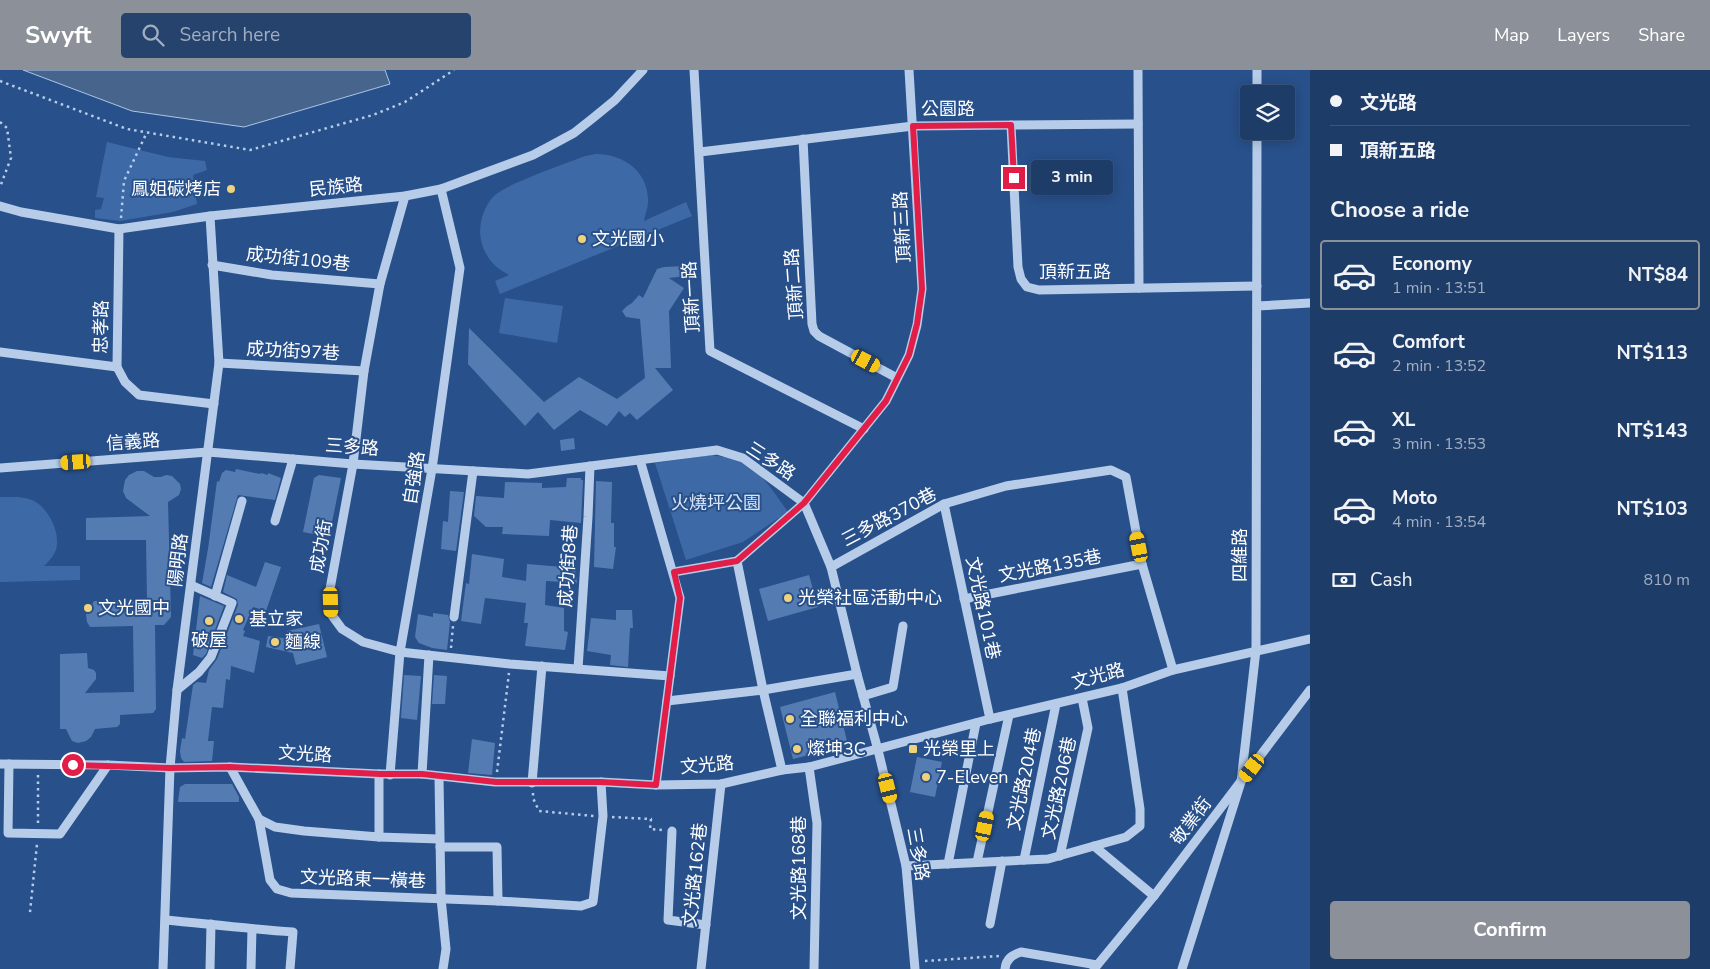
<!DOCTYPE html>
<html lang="en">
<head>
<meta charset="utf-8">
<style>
	:root { --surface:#1e3c68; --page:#26436e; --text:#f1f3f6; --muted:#a1adc0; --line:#3c567c; --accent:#8c9099 }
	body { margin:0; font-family:"Nunito Sans","Noto Sans TC",sans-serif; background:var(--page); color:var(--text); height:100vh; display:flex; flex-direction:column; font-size:19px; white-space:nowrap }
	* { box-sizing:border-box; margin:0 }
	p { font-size:16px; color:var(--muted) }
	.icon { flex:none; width:28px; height:28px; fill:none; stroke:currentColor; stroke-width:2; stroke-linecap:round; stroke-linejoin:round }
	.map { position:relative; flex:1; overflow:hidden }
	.sheet { display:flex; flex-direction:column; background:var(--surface); width:400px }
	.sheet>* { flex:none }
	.banner { display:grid; align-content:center; height:110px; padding:0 20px; background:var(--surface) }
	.tools { position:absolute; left:1240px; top:15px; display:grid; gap:10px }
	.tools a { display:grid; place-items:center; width:55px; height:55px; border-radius:5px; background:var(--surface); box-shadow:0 2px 12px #0003,0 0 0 1px var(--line); font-size:25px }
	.end { position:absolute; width:22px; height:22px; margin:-11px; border:6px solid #e11d48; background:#fff; box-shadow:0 0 0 2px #fff }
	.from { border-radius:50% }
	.bubble { position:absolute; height:35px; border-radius:5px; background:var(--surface); box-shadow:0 2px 12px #0003,0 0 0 1px var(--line); font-size:16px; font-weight:700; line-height:35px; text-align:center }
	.car { position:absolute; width:15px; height:30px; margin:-15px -8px; border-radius:6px; box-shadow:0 0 4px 1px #0007; background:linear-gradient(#f5c518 24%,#345 0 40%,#f5c518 0 76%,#345 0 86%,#f5c518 0) }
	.banner b { display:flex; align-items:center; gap:18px; height:48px; font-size:19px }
	.banner b+b { border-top:1px solid var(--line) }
	.banner i { width:12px; height:12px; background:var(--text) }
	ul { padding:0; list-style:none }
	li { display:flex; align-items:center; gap:15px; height:70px; margin:0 10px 8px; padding:0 10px; border:2px solid transparent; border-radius:5px }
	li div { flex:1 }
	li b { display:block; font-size:19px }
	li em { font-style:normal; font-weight:700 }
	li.selected { border-color:var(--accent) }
	li>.icon { width:45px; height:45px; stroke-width:1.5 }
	h2 { padding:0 20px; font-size:22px; line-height:60px }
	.pay { display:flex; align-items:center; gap:12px; height:55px; padding:0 20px; font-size:19px }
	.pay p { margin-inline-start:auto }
	.action { display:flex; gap:10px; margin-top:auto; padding:10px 20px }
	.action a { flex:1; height:58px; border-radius:5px; background:var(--accent); color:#fff; font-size:20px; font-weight:700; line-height:58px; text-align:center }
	header { display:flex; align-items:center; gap:30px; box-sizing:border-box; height:70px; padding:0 25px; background:var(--accent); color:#fff }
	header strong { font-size:24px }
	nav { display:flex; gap:28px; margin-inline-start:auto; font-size:18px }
	.search { width:350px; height:45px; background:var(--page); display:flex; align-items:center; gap:12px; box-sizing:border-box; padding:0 18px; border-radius:5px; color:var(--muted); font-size:19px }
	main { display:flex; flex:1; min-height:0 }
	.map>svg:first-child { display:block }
</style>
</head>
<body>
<header>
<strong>Swyft</strong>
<div class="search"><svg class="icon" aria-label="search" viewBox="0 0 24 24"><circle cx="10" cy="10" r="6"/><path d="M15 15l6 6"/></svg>Search here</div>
<nav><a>Map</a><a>Layers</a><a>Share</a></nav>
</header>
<main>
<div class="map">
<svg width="1310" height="899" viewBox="0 0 1310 899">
	<rect width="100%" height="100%" fill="#28508a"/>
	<!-- green -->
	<g fill="#3d6aa6">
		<polygon points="107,72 168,87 205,91 207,100 193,105 197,134 173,142 120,151 95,148 95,140 101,139 104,128 96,127"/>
		<path d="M596,84C624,84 649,102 648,132C648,138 645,145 644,151L686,132L692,146L500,224L495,211L509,205C495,198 484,186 481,170C478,155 483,138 493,127C505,114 565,94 585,86Z"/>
		<polygon points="505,228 563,236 557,273 499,263"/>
		<path d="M712,385C721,387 732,387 740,390C761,400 775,424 788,442L743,472L686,490L655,393Z"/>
		<path d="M0,427C11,427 22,426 32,430C46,436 58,457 57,473C57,483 50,490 44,496H80V510L0,512Z"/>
	</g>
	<!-- water -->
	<polygon fill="#47648d" stroke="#aac6e9" points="23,0 385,0 390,14 244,57 132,41"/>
	<!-- building -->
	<g fill="#557cb2">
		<polygon points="685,196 686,206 669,208 684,218 669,241 671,298 655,298 673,320 637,350 630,343 625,347 619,341 607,356 580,340 554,360 538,342 525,356 468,294 469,258 544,332 579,307 617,329 645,308 640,249 626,247 622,241 627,236 632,233 639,225 643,228 657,199 664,197"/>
		<polygon points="574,368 575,379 561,381 560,370"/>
		<polygon points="236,399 260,404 261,403 268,405 268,403 281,408 275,430 238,425 211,517 202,513 208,479 217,411 219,412 222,403 226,400 235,402"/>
		<polygon points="137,401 144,401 154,407 161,407 166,405 172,406 180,414 181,419 179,425 168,432 171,547 164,555 155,555 156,639 153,643 120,645 120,654 117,657 95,659 91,667 86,671 78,673 72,671 66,659 60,659 60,584 87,583 88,598 94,600 96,603 96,609 85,623 134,622 133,556 90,557 87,552 86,545 94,531 147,530 146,470 86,470 86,448 150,446 126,428 123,421 125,410 129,405"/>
		<polygon points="319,405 341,408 329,467 303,462 314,408"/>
		<polygon points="567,408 581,408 581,410 583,410 581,453 550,450 549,466 502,464 503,457 486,457 474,446 476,426 504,428 505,412 542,413 542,418 566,417"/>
		<polygon points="596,411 612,412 611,453 614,453 614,477 616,477 613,499 594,497"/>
		<polygon points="450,421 464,422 456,481 441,479 443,451 448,452"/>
		<polygon points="472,484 504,489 502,507 526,511 527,494 575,498 577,513 546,511 545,535 564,538 564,561 568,562 565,580 525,576 528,553 524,553 526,533 485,528 481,554 461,551 466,513 469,514"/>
		<polygon points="265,492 281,497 266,541 253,537 243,560 245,561 243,566 260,571 254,603 231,596 230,610 226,609 223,638 212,637 208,671 214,671 212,691 184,692 181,688 180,681 182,668 185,669 193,615 197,612 206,613 209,600 217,589 238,535 237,529 223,522 227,505 256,517"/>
		<polygon points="809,505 818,537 768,551 759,519"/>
		<polygon points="200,526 224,536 206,584 202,588 193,585"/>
		<polygon points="616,540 632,540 633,558 630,558 628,597 610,595 611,585 587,581 591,548 616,550"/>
		<polygon points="433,543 448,545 450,552 447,580 432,578 419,573 415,567 418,544 433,547"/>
		<polygon points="319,554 327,587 296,595 293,583 266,577 268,566 289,569 287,561"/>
		<polygon points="404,605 421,606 417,650 401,648"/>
		<polygon points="434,605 447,606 445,634 432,634"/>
		<polygon points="835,622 848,675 793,689 780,637"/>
		<polygon points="472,669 495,673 492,705 468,703"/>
		<polygon points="917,687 942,692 935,727 910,722"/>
		<polygon points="185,714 232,714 239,727 239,732 178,732 180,717"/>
	</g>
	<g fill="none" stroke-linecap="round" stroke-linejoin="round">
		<!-- path -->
		<g stroke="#b6cce9" stroke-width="2.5" stroke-dasharray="2.5 4" stroke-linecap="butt">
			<polyline points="0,11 127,59 250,80 373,45 405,32 454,0"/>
			<polyline points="0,52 7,58 11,88 0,117"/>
			<polyline points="121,148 124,111 147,62"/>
			<polyline points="451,578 453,556"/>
			<polyline points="497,702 509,603"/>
			<polyline points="533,723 533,728 539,741 594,746"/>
			<polyline points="612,747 651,749 650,759 663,760"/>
			<polyline points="38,753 38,704"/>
			<polyline points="30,842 37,774"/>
			<polyline points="925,891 999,886"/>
		</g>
		<!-- minor -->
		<g stroke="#b6cce9" stroke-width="9">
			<polyline points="694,0 710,281 864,359"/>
			<polyline points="1138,0 1139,218"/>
			<polyline points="1257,24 1257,0"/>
			<polyline points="1011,55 1018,197 1021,209 1027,217 1039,220 1257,216"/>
			<polyline points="803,69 812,254 814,261 819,266 897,308"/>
			<polyline points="700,82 913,56 1138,54"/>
			<polyline points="405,126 380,214 364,301 353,394 330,519 331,544 342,559 363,572 400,582 510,594 670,606"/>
			<polyline points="0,136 21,142 119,159 210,146 405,126 441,119 533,85 550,76 574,63 593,48 615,30 643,0"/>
			<polyline points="212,195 272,205 380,214"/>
			<polyline points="1257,236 1310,233"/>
			<polyline points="0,282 117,297 119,159"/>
			<polyline points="219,293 364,301"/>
			<polyline points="117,297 125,312 139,325 214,334"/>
			<polyline points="640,390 680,528 656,715"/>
			<polyline points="0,398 208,382 353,394 528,404 717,380 743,388 804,433 831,497 857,604 878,680 906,796 915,899"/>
			<polyline points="944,434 990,649"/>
			<polyline points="275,451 293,389"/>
			<polyline points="737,491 763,620 782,700"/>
			<polyline points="831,497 944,434 1006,416 1111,400 1126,407 1142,494 1173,600"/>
			<polyline points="674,502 737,491 804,433 886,331 909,285 917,255 922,219 909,0"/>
			<polyline points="215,526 242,431"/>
			<polyline points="964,529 1142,494"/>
			<polyline points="454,547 473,401"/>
			<polyline points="578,599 588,447 590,396"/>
			<polyline points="177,620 199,602 211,587 232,533 191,515"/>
			<polyline points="863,626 893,617 903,556"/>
			<polyline points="667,631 763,620 857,604"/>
			<polyline points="0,694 108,695 170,698 230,697 379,704 422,704 495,712 601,712 656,715 721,714 782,700 809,697 990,649 1122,618 1173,600 1310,569"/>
			<polyline points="9,694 8,763 60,764 108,695"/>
			<polyline points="230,697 259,749 270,810 277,819 291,823 498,831 581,836 593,832 603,746 601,712"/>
			<polyline points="809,697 817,753 814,899"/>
			<polyline points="422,704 429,585"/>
			<polyline points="390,705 400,582 432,399 460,198 441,119"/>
			<polyline points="439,707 441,828 446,879 443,899"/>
			<polyline points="532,713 542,596"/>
			<polyline points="259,749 275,757 304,761 379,767 439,769"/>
			<polyline points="672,761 668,850 706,855"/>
			<polyline points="379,767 379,704"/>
			<polyline points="1094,776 1154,826"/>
			<polyline points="440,777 497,777 498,831"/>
			<polyline points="1060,786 1088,658 1082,628"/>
			<polyline points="1024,790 1056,634"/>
			<polyline points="977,792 1009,645"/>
			<polyline points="948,794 976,653"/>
			<polyline points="906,796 1048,789 1126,767 1140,756 1140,739 1122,618"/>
			<path d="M166,850C208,854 250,859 293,862L290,899"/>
			<polyline points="990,854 1002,791"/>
			<polyline points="163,899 170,698 177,620 219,293 210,146"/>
			<polyline points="210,899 211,854"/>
			<polyline points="251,899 252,859"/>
			<polyline points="701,899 721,714"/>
			<path d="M1005,899C1006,889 1012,885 1021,882L1097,895"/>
			<polyline points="1094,899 1154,826 1310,620"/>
			<polyline points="1182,899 1241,712 1256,580 1257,61"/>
		</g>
	</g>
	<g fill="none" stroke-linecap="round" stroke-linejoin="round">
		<!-- route -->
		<polyline stroke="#e11d48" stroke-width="6" points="73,695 170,698 230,697 380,704 422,704 496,712 601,712 656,715 680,528 674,502 737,491 804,433 886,331 909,285 917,254 922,219 913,56 1011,55 1014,108"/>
	</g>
	<!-- markers -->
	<g fill="#f1d27c" stroke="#28508a" stroke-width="2">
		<circle cx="231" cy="119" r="5"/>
		<circle cx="582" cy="169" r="5"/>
		<circle cx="788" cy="528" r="5"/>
		<circle cx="88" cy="538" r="5"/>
		<circle cx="239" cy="549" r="5"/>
		<circle cx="209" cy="551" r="5"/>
		<circle cx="275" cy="572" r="5"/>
		<circle cx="790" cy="649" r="5"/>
		<circle cx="797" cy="679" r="5"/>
		<rect x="908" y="674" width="10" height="10" rx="2.5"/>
		<circle cx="926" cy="707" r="5"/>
	</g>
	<g text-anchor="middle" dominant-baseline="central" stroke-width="4" stroke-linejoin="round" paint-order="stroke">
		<!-- street labels -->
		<g font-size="18" fill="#fff" stroke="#28508a">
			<text x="948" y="39">公園路</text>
			<text transform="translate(336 117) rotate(-6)">民族路</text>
			<text transform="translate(902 157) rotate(-93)">頂新三路</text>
			<text transform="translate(298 189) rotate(6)">成功街109巷</text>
			<text x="1075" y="202">頂新五路</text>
			<text transform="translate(794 214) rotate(-94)">頂新二路</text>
			<text transform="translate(691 227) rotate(-93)">頂新一路</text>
			<text transform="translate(101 257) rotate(-89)">忠孝路</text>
			<text transform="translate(293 281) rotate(3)">成功街97巷</text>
			<text transform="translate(133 372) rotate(-4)">信義路</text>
			<text transform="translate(352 377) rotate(4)">三多路</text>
			<text transform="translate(771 391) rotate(33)">三多路</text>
			<text transform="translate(414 408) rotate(-81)">自強路</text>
			<text transform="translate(889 447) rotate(-28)">三多路370巷</text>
			<text transform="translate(321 476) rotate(-80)">成功街</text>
			<text transform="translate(1240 485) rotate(-90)">四維路</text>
			<text transform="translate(178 490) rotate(-83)">陽明路</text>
			<text transform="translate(568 496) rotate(-86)">成功街8巷</text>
			<text transform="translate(1050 496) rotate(-11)">文光路135巷</text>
			<text transform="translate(983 538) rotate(78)">文光路101巷</text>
			<text transform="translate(1098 606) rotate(-15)">文光路</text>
			<text transform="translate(305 684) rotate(3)">文光路</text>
			<text transform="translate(707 695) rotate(-5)">文光路</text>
			<text transform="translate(1024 709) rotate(-78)">文光路204巷</text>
			<text transform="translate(1059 718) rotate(-78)">文光路206巷</text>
			<text transform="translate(1191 751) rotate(-53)">敬業街</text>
			<text transform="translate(918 784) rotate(80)">三多路</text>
			<text transform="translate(799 798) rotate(-90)">文光路168巷</text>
			<text transform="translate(695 805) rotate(-84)">文光路162巷</text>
			<text transform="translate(363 809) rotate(2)">文光路東一橫巷</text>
		</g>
		<!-- poi labels -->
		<g font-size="18" fill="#fff" stroke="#28508a" text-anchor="start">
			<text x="221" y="119" text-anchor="end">鳳姐碳烤店</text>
			<text x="592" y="169">文光國小</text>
			<text x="798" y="528">光榮社區活動中心</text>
			<text x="98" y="538">文光國中</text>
			<text x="249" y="549">基立家</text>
			<text x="209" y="570" text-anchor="middle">破屋</text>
			<text x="285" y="572">麵線</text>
			<text x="800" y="649">全聯福利中心</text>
			<text x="807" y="679">燦坤3C</text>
			<text x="923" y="679">光榮里上</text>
			<text x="936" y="707">7-Eleven</text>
		</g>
		<!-- park labels -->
		<g font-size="18" fill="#dae6f7" stroke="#28508a">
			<text x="716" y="433">火燒坪公園</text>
		</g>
	</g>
</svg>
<div class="tools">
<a><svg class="icon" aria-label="layers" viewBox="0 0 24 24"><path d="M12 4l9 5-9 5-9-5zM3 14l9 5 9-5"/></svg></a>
</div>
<i class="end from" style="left:73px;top:695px"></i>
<i class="end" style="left:1014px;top:108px"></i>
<div class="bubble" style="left:1031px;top:90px;width:82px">3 min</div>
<i class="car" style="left:866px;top:291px;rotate:118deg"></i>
<i class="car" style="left:76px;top:392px;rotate:266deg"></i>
<i class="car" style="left:1139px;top:477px;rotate:349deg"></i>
<i class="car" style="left:331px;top:532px;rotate:178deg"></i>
<i class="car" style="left:1252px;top:698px;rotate:217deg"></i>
<i class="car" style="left:888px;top:718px;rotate:166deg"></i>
<i class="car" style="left:985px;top:756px;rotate:12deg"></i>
</div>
<section class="sheet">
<div class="banner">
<b><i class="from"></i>文光路</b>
<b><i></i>頂新五路</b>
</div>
<h2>Choose a ride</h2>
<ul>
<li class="selected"><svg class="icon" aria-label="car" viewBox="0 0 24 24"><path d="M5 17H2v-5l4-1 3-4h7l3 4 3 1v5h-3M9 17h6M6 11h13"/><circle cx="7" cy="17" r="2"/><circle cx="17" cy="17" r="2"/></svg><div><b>Economy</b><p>1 min · 13:51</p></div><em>NT$84</em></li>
<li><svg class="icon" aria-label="car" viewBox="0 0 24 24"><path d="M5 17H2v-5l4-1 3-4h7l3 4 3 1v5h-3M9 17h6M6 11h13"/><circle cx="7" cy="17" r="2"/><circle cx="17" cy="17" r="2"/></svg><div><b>Comfort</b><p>2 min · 13:52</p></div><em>NT$113</em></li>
<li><svg class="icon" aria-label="car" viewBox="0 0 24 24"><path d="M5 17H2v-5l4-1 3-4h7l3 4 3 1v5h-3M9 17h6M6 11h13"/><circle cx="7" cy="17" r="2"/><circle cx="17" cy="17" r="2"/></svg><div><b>XL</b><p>3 min · 13:53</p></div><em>NT$143</em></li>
<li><svg class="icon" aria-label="car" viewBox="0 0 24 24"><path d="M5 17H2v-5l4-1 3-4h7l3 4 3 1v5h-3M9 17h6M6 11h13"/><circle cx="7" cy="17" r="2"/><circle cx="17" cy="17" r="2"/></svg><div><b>Moto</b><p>4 min · 13:54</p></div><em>NT$103</em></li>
</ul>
<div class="pay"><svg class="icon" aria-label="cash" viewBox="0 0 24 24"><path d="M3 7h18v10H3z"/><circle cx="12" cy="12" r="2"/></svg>Cash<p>810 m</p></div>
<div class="action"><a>Confirm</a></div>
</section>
</main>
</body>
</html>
